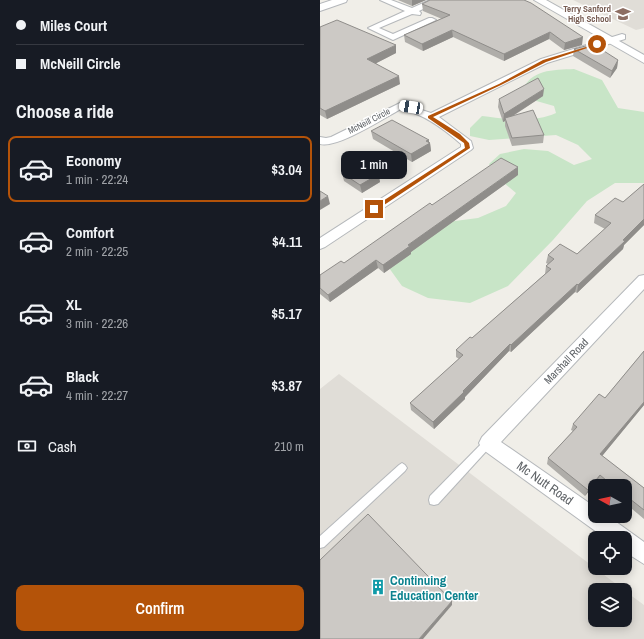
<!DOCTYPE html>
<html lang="en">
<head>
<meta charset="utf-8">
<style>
	:root { --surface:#171b24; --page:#20242c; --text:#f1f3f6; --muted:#9ea1a6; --line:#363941; --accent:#b45309 }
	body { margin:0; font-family:"Archivo Narrow",sans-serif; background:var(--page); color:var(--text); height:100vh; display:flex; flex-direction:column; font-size:15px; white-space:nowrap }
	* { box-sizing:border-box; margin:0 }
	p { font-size:13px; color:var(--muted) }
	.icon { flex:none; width:22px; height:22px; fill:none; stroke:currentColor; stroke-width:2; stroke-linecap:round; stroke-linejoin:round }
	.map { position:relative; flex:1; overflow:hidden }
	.sheet { display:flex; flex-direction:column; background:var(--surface); width:320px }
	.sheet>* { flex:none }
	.banner { display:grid; align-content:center; height:88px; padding:0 16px; background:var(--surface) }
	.needle { width:26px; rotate:278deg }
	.fabs { position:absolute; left:268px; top:479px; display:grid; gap:8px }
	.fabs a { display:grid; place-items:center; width:44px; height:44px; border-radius:8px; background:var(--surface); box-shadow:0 2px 10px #0003; font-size:20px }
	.end { position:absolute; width:18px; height:18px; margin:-9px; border:5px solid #b45309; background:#fff; box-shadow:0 0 0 2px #fff }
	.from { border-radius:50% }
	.bubble { position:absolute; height:28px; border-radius:8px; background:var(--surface); box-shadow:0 2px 10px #0003; font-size:13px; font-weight:600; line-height:28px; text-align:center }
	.car { position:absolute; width:12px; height:24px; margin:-12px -6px; border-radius:5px; box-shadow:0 0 3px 1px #0007; background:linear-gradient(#fff 24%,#345 0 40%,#fff 0 76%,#345 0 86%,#fff 0) }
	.banner b { display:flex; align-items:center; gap:14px; height:38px; font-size:15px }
	.banner b+b { border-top:1px solid var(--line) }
	.banner i { width:10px; height:10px; background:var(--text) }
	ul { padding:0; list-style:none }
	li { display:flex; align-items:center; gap:12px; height:66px; margin:0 8px 6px; padding:0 8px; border:2px solid transparent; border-radius:8px }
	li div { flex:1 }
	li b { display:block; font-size:15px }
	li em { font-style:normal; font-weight:600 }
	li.selected { border-color:var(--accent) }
	li>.icon { width:36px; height:36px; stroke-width:1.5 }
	h2 { padding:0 16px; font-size:18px; line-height:48px }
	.pay { display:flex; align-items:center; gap:10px; height:44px; padding:0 16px; font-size:15px }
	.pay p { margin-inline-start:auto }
	.action { display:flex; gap:8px; margin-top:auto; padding:8px 16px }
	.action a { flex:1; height:46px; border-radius:8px; background:var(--accent); color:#fff; font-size:16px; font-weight:600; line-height:46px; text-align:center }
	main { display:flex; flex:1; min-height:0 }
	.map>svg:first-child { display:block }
</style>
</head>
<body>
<main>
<section class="sheet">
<div class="banner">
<b><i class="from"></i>Miles Court</b>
<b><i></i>McNeill Circle</b>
</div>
<h2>Choose a ride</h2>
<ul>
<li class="selected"><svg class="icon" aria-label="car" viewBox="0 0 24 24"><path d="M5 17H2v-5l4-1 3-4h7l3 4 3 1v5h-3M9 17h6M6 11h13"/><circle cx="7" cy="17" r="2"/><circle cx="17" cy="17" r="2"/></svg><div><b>Economy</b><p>1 min · 22:24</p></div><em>$3.04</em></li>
<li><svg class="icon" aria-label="car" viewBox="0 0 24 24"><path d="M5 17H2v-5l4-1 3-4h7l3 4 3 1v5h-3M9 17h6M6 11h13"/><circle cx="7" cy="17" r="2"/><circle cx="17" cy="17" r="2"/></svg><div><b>Comfort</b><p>2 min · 22:25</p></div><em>$4.11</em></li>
<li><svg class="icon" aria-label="car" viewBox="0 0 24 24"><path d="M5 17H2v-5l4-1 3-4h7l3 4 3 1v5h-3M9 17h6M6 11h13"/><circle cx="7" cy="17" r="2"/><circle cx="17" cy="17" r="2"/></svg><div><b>XL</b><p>3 min · 22:26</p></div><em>$5.17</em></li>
<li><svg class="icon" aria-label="car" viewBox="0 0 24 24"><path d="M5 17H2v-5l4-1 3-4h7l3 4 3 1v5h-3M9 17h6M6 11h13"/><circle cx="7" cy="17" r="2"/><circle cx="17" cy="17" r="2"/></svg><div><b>Black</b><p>4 min · 22:27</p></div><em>$3.87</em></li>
</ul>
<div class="pay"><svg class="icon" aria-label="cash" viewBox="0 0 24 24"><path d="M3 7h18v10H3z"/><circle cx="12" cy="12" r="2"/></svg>Cash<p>210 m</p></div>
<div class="action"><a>Confirm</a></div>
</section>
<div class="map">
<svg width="324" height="639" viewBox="0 0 324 639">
	<rect width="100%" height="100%" fill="#f0eee8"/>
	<!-- education -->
	<g fill="#e0ddd7">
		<polygon points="253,0 324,0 324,28 316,30"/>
		<polygon points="19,374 304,590 275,590 275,620 305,620 305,591 324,605 324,639 0,639 0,389"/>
	</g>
	<!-- green -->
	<path fill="#c8e5c7" d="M254,69L282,80L298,108L324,112V183H295L267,201L233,240L188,286L150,303L108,298L82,286L64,261L104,225L158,218L186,206L196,193L177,177L169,164L180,154L204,149L228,151L254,165L272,159L258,145L236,135L169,140L150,136V128L162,116C185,119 214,123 236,113L234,106L213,100L202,92C210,69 233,70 254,69Z"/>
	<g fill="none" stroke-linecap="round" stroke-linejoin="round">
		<defs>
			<g id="service">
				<polygon points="168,439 171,440 173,443 171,446 118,504 114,505 110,504 109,500 110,496 165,440"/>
				<polygon points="82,463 85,465 87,468 85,471 4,547 0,548 0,536 79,465"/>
			</g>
			<g id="minor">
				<polygon points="60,0 71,0 92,8 110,0 121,0 99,11 101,13 100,15 92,14 59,28 73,34 109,18 112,18 116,20 73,40 48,28 85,11"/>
				<path d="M302,34L305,35V39L227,63L119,117L151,141L153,148L151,150L5,247L0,249V238L141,147V144C124,129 104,114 81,109C64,118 17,149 0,144V137L6,138L11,137L80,103L111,113L221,59Z"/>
				<polygon points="324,275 324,289 181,442 275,507 275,516 288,516 324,542 324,564 305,552 305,538 285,538 162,449 159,443 162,437 319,276"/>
			</g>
			<polygon id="tertiary" points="214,0 226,0 324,55 324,63"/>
			<polygon id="secondary" points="12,0 27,0 26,2 0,11 0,4"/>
		</defs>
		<!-- service casing -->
		<use href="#service" stroke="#b5b8bb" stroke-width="2"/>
		<!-- minor casing -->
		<use href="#minor" stroke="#b5b8bb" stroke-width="2"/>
		<!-- tertiary casing -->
		<use href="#tertiary" stroke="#b5b8bb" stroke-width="2"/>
		<!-- secondary casing -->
		<use href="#secondary" stroke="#b4b7bb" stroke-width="2"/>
		<!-- service -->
		<use href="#service" fill="#fff" fill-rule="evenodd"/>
		<!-- minor -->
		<use href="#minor" fill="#fff" fill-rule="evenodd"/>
		<!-- tertiary -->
		<use href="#tertiary" fill="#fff" fill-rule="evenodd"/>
		<!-- secondary -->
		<use href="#secondary" fill="#fff" fill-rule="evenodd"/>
	</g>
	<!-- wall -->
	<g fill="#afada9">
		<polygon points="78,0 106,0 92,6"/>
		<polygon points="204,0 262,45 244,50 229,39 184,61 133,37 103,51 85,42 84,35 122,19 103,11 102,4"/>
		<polygon points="0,27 76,53 56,63 80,84 7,119 0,115"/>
		<polygon points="254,49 298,60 297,68 290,78 253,56"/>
		<polygon points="223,96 193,116 224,135 223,143 192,146 185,126 185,121 183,122 178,107 179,99"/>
		<polygon points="51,131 109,142 110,143 111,151 92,162 53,139"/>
		<polygon points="22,173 60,182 42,193 24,181"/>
		<polygon points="198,175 91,252 91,254 64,273 58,268 10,302 0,294 0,275 24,263 112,205"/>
		<polygon points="324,184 324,225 304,245 303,249 257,293 255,292 191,352 189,351 145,397 145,399 114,429 91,410 90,403 139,359 136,357 136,350 152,338 225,274 226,266 228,264 226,263 228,255 257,254 285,229 274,223 275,215 303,202"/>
		<polygon points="324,351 324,405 282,456 324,488 324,519 305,503 305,486 283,486 277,481 265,496 227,464 228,458 253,431 251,430 253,424 285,398"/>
	</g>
	<!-- shaded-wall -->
	<g fill="#8f8d8a">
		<polygon points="92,0 106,0 92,6"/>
		<polygon points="132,30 133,37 103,51 102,44"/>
		<polygon points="230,32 229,39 184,61 184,54"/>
		<polygon points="263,37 262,45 244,50 245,43"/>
		<polygon points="76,45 76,53 49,67 47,59"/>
		<polygon points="298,60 297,68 290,78 292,71"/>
		<polygon points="79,76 80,84 7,119 5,111"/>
		<polygon points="224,89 223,96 186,120 185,118 185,121 183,122 184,114"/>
		<polygon points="109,140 109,144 110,143 111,151 92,162 91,154"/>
		<polygon points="198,167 198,175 91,252 91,254 64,273 63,265 88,245"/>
		<polygon points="59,174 60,182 42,193 40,185"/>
		<polygon points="8,196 10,204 0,210 0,201"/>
		<polygon points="324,219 324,225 304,245 303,249 257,293 258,285"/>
		<polygon points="56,260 58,268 10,302 8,295"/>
		<polygon points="257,284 255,292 191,352 191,345"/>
		<polygon points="190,344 189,351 145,397 145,399 114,429 113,422"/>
		<polygon points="324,402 324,405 278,461 280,454"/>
		<polygon points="280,475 277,481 265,496 268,490"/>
		<polygon points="132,601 132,605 103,639 99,639"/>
	</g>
	<!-- building -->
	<g fill="#ccc9c5" stroke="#8f8d8a">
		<polygon points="110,0 204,0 211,3 263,37 245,43 230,32 184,54 132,30 102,44 84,35 130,15 102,4"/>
		<polygon points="17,20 76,45 47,59 79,76 5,111 0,108 0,27"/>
		<polygon points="273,44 298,60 292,71 254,49"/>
		<polygon points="218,78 224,89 184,114 179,99"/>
		<polygon points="213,110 224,135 192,138 185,118"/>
		<polygon points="72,120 109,140 106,141 110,143 91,154 51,131"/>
		<polygon points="181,158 198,167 88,245 90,246 63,265 56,260 8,295 0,288 0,275 21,261 24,263 110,203 112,205"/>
		<polygon points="41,163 59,174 40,185 22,173"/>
		<polygon points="324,184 324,219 303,240 305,241 258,285 257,284 191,345 190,344 143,391 144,392 113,422 90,403 143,355 136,350 150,337 152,338 231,269 226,266 234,259 228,255 240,244 257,254 291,223 275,215 295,198 303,202"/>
		<polygon points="0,191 8,196 0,201"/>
		<polygon points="324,351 324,402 280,454 324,488 324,510 305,495 305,486 293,486 280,475 268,490 228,458 257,427 253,424 279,394 285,398"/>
		<polygon points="48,514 132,601 99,639 0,639 0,560"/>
	</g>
	<!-- route -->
	<polygon fill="#b45309" points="276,44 279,44 226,62 181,85 113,117 140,134 149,143 150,148 55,211 52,211 52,208 145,148 144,143 108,118 108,116 179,84 223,60"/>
	<!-- icons -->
	<defs>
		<symbol id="school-bare" viewBox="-9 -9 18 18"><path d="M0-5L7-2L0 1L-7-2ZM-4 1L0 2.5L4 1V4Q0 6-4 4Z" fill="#8d6e63" stroke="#fff" stroke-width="2.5" paint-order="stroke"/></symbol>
		<symbol id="building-bare" viewBox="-9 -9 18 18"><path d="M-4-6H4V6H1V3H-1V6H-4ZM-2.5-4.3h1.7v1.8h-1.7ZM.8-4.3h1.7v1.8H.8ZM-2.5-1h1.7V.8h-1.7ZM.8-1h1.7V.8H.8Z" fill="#0f9aa8" stroke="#fff" stroke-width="2.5" paint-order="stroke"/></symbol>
	</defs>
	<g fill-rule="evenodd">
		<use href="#school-bare" x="292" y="3" width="22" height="22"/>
		<use href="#building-bare" x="47" y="576" width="22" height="22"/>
	</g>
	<g text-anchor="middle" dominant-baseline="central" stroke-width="3" stroke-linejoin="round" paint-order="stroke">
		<!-- far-education labels -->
		<g font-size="9" font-weight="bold" fill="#785e54" stroke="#fff" text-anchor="end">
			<text x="291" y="9">Terry Sanford<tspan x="291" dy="10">High School</tspan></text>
		</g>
		<!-- far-street labels -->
		<g font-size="9" fill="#5f6367" stroke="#fff">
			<text transform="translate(49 121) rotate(-27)">McNeill Circle</text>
		</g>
		<!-- street labels -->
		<g font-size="11" fill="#5f6367" stroke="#fff">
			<text transform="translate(246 361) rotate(-46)">Marshall Road</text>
		</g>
		<!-- near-street labels -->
		<g font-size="13" fill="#5f6367" stroke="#fff">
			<text transform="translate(225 483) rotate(35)">Mc Nutt Road</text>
		</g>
		<!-- near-culture labels -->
		<g font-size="13" font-weight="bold" fill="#0d838f" stroke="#fff" text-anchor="start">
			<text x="70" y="580">Continuing<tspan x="70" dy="15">Education Center</tspan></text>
		</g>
	</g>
</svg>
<div class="fabs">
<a><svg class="needle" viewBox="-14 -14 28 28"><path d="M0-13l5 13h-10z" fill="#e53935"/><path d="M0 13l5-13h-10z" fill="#9ea1a6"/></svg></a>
<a><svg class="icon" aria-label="locate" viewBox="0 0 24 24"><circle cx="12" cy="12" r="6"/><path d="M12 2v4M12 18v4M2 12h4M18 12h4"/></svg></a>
<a><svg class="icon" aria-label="layers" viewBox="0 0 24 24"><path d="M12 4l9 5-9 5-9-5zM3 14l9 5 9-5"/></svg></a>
</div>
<i class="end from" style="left:277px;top:44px"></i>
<i class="end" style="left:54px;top:209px"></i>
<div class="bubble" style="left:21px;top:151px;width:66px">1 min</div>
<i class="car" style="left:91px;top:107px;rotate:279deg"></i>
</div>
</main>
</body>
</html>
